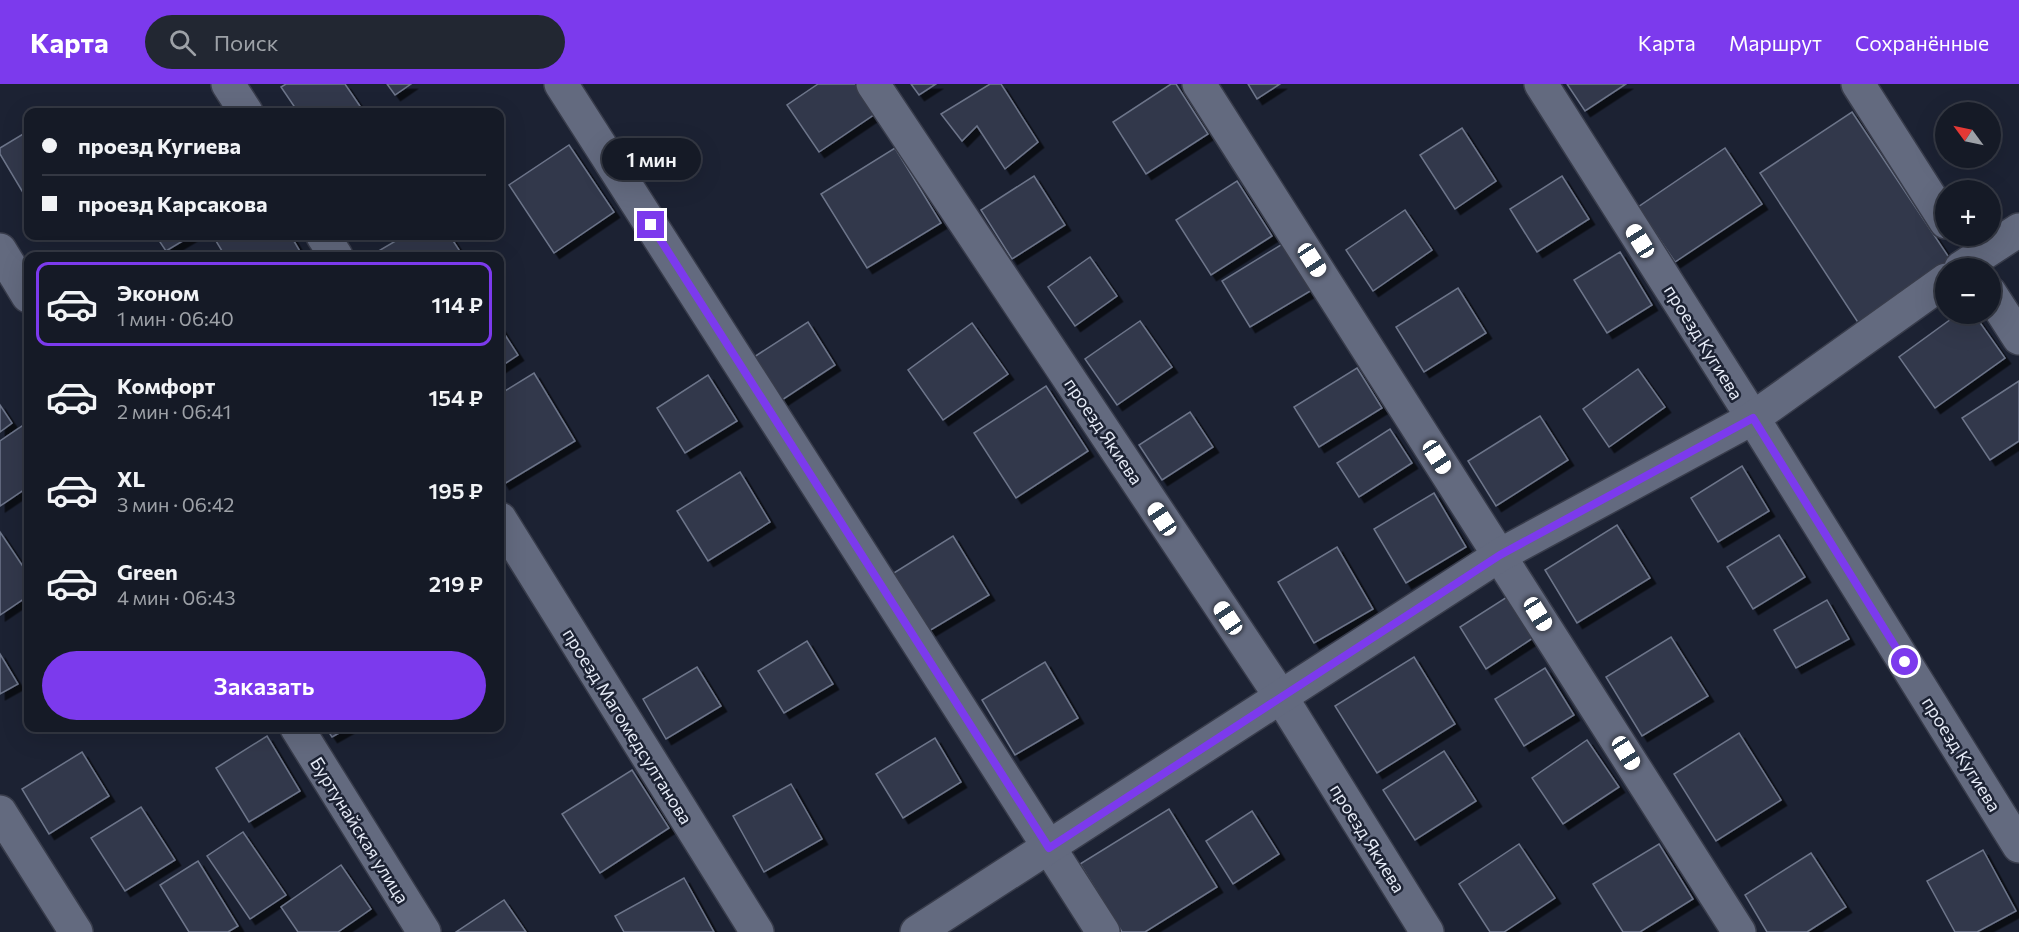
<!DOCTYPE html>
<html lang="ru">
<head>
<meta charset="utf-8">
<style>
	:root { --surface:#151a26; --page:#222732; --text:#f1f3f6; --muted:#9da1a7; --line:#343843; --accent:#7c3aed }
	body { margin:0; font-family:Commissioner,sans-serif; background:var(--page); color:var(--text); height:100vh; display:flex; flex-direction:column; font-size:22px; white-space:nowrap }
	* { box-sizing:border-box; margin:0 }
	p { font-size:20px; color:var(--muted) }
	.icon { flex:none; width:33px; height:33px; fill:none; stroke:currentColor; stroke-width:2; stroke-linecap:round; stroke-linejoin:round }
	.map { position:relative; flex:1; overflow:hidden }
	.panel { position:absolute; left:24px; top:168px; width:480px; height:480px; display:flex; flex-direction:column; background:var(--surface); border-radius:12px; box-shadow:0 6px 24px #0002,0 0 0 2px var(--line) }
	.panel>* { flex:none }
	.hud { position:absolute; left:24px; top:24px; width:480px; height:132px; border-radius:12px; box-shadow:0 6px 24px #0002,0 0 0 2px var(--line); display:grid; align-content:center; height:132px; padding:0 18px; background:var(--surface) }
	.needle { width:39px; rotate:303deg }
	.tools { position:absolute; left:1935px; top:18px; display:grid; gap:12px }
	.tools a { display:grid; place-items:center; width:66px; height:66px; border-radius:50%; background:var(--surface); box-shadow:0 6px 24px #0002,0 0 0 2px var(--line); font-size:30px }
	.end { position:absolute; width:27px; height:27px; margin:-14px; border:8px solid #7c3aed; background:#fff; box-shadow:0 0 0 3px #fff }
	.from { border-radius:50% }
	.bubble { position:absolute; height:42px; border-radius:21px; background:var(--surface); box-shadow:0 6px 24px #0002,0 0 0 2px var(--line); font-size:20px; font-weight:600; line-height:42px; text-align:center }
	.car { position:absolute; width:18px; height:36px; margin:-18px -9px; border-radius:8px; box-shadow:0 0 4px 2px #0007; background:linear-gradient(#fff 24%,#345 0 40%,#fff 0 76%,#345 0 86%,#fff 0) }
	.hud b { display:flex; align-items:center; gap:21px; height:57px; font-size:22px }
	.hud b+b { border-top:2px solid var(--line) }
	.hud i { width:15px; height:15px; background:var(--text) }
	ul { padding:10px 0 0; list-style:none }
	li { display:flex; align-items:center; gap:18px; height:84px; margin:0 12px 9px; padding:0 6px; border:3px solid transparent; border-radius:12px }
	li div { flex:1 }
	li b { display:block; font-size:22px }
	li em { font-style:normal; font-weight:600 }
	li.current { border-color:var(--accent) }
	li>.icon { width:54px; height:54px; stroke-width:1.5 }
	.cta { display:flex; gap:12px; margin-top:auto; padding:12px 18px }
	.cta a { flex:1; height:69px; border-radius:36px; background:var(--accent); color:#fff; font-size:24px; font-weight:600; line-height:69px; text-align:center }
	header { display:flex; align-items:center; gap:36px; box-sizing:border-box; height:84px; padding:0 30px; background:var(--accent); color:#fff }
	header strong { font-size:28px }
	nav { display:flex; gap:33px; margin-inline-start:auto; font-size:21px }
	.search { width:420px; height:54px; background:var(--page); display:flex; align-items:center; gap:15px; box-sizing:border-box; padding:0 21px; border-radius:33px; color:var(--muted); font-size:22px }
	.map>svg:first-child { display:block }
</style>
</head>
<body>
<header>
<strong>Карта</strong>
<div class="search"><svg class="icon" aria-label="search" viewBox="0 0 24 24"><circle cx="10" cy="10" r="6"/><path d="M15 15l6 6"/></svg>Поиск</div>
<nav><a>Карта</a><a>Маршрут</a><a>Сохранённые</a></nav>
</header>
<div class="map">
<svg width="2019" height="848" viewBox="0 0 2019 848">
	<defs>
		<filter id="shadow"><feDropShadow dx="5.5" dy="5.5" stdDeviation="0" flood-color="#0009"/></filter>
	</defs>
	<rect width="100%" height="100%" fill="#1c2233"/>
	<!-- building -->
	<g fill="#32394c" stroke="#6d758a" stroke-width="1.5" filter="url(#shadow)">
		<polygon points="286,0 345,0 364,28 298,28 281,3"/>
		<polygon points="387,0 411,0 395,11"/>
		<polygon points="818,0 859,0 878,28 819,68 787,21"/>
		<polygon points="911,0 936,0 919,11"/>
		<polygon points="990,0 1001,0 1038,58 1005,85 977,42 962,57 941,30"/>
		<polygon points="1171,0 1176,0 1208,50 1146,90 1113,38"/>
		<polygon points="1248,0 1280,0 1257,15"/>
		<polygon points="1567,0 1626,0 1585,27"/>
		<polygon points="1852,28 1952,178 1859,240 1760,89"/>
		<polygon points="1462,44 1496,97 1455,125 1420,71"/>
		<polygon points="28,47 28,117 0,70 0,64"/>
		<polygon points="569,61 614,128 554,169 509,101"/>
		<polygon points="895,64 941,139 867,184 821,110"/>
		<polygon points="1725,64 1762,120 1675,178 1638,123"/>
		<polygon points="1034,92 1065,141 1012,175 981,126"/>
		<polygon points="1562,92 1589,135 1537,168 1510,125"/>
		<polygon points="1237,97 1272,152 1211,191 1176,136"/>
		<polygon points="1405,126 1432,166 1373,207 1346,166"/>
		<polygon points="156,152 191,152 166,167"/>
		<polygon points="213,152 291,152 301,169 295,172 225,172"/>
		<polygon points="404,152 450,152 463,172 370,172"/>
		<polygon points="1284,159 1312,206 1250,243 1222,197"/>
		<polygon points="1620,168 1652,221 1607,249 1574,196"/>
		<polygon points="1090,173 1117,212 1075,242 1048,203"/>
		<polygon points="1458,204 1486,249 1424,288 1396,243"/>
		<polygon points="1958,230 1974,230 2005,274 1935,324 1899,273"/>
		<polygon points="1140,237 1172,283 1117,321 1085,275"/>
		<polygon points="808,238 835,281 782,316 754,273"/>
		<polygon points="972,239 1008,290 943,336 908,286"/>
		<polygon points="500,243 518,271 500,283"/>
		<polygon points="1357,284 1382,324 1319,363 1294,323"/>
		<polygon points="1638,285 1665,323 1609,363 1583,325"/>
		<polygon points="534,289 575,357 504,400 500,393 500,310"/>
		<polygon points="708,291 737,337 685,369 657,324"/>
		<polygon points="2019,297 2019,357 1990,376 1962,334"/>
		<polygon points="1046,302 1088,367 1016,414 974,349"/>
		<polygon points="0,321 12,339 0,348"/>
		<polygon points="1190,328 1213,363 1162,396 1139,361"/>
		<polygon points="1540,332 1568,376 1496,422 1468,377"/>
		<polygon points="28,338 28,403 0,422 0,357"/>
		<polygon points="1390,345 1412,379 1359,413 1337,379"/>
		<polygon points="1742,382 1769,427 1718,458 1691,414"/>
		<polygon points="740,388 770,438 708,477 677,427"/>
		<polygon points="1434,409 1466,463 1406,499 1374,445"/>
		<polygon points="1617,441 1650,494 1577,539 1545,486"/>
		<polygon points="0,448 28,490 28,512 0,531"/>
		<polygon points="1779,451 1805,493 1753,525 1727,483"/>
		<polygon points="953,452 989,511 924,550 889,492"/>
		<polygon points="1337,463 1373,525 1314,559 1278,498"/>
		<polygon points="1507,513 1533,554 1486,585 1460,543"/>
		<polygon points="1827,516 1849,555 1796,584 1774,546"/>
		<polygon points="1671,553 1708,612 1642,652 1606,593"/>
		<polygon points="807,557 833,600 784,629 758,587"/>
		<polygon points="0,570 18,600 0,610"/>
		<polygon points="1414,573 1455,640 1377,689 1335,622"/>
		<polygon points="1045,578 1078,634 1015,671 982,616"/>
		<polygon points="697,583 721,622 666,655 643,615"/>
		<polygon points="1545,584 1574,631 1524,662 1495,615"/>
		<polygon points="326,644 348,644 332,653"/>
		<polygon points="1739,649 1781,716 1716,757 1674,690"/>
		<polygon points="267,652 300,707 249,738 216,684"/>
		<polygon points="935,654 961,698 903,734 876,690"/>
		<polygon points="1587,656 1619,703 1563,740 1532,694"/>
		<polygon points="1444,667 1476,717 1415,756 1383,706"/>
		<polygon points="82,668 109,712 49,750 22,705"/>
		<polygon points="632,686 669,744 600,789 562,730"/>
		<polygon points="791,700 822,755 764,788 733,732"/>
		<polygon points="141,723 175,776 125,807 91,754"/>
		<polygon points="1169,725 1217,803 1145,848 1122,848 1080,780"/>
		<polygon points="1252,727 1279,770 1233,800 1206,757"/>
		<polygon points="243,748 286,811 250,835 207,772"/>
		<polygon points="1519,760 1555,814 1504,848 1490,848 1459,800"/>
		<polygon points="1659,760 1693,815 1640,848 1623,848 1593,800"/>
		<polygon points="1983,766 2016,827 1977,848 1955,848 1927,797"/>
		<polygon points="1811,769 1846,823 1807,848 1767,848 1745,811"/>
		<polygon points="198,777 238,842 228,848 189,848 160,801"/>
		<polygon points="341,781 371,825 338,848 298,848 281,823"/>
		<polygon points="684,794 714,848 624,848 615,832"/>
		<polygon points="504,816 526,848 456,848"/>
	</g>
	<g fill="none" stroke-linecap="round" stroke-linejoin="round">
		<defs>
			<g id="minor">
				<polyline points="228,0 246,28"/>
				<polyline points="561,0 1103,848"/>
				<polyline points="873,0 1281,613 1427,848"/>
				<polyline points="1199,0 1739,848"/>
				<polyline points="1541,0 1753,334 2019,762"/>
				<polyline points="1858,0 1946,138"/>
				<polyline points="323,152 336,172"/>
				<polyline points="0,166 28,212"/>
				<polyline points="1961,184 2019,146"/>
				<polyline points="1990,209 2019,254"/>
				<polyline points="500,435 757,848"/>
				<polyline points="297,644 424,848"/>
				<polyline points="0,728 76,848"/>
				<polyline points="917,848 1500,471 1753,334 1946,196"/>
			</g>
		</defs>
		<!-- minor casing -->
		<use href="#minor" stroke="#383c4b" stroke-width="36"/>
		<!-- minor -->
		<use href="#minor" stroke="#636a7f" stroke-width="33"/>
	</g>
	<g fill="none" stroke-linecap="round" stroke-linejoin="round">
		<!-- route -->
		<polyline stroke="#7c3aed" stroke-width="8" points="651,141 1049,764 1500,471 1753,334 1905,578"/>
	</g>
	<g text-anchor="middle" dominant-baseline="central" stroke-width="5" stroke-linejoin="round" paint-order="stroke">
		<!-- street labels -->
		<g font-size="18" fill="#e5eaf6" stroke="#1c2233">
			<text transform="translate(1704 258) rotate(58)">проезд Кугиева</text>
			<text transform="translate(1104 347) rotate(56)">проезд Якиева</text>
			<text transform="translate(628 642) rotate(58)">проезд Магомедсултанова</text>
			<text transform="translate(1962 670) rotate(58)">проезд Кугиева</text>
			<text transform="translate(360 746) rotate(58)">Буртунайская улица</text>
			<text transform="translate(1368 754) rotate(58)">проезд Якиева</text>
		</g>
	</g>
</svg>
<div class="tools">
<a><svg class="needle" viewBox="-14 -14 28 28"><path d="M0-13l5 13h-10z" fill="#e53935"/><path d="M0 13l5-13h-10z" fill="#9da1a7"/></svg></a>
<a>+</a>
<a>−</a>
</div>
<i class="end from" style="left:1905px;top:578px"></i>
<i class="end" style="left:651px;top:141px"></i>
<div class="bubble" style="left:602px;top:54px;width:99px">1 мин</div>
<i class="car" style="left:1640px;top:157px;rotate:328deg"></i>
<i class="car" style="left:1312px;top:176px;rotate:147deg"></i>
<i class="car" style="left:1437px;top:373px;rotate:147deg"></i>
<i class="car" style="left:1162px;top:435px;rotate:326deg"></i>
<i class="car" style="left:1538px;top:530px;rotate:148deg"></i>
<i class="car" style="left:1228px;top:534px;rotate:326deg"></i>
<i class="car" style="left:1626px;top:669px;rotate:148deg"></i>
<div class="hud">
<b><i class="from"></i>проезд Кугиева</b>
<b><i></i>проезд Карсакова</b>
</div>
<section class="panel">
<ul>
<li class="current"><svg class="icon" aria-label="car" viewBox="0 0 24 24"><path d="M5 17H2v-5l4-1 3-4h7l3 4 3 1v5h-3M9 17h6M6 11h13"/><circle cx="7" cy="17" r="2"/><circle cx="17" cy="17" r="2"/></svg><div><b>Эконом</b><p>1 мин · 06:40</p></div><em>114 ₽</em></li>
<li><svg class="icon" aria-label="car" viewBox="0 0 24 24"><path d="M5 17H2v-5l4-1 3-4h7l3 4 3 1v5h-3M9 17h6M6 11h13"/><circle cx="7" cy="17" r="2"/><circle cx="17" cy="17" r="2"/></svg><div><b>Комфорт</b><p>2 мин · 06:41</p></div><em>154 ₽</em></li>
<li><svg class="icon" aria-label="car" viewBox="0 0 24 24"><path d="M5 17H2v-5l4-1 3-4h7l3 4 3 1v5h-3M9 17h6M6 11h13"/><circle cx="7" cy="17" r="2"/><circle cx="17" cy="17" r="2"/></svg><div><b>XL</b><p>3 мин · 06:42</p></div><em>195 ₽</em></li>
<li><svg class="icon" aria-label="car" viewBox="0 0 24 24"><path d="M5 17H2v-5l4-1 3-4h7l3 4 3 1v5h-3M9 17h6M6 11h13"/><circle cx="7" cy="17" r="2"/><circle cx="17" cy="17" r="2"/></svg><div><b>Green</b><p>4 мин · 06:43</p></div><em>219 ₽</em></li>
</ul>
<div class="cta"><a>Заказать</a></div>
</section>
</div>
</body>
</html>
